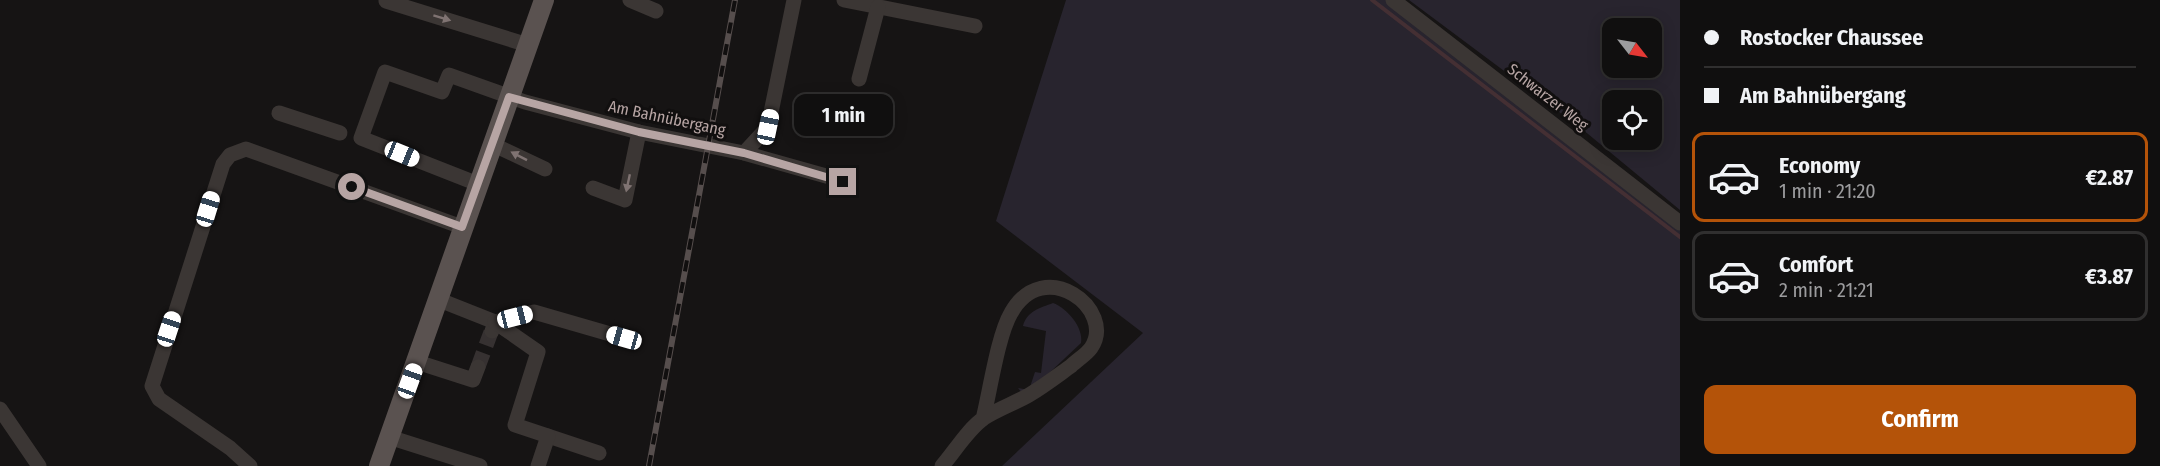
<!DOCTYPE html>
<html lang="en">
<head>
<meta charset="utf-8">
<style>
	:root { --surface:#100f0f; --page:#1e1d1d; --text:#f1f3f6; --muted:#9c9c9e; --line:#302f2f; --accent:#b45309 }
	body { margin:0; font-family:"Fira Sans Condensed",sans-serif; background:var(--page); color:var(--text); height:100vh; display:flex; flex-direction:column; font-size:22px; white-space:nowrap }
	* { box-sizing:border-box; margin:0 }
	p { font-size:20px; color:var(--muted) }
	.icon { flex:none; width:33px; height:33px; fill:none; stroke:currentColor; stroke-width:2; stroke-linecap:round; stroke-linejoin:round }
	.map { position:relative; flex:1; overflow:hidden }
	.side { display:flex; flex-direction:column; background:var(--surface); width:480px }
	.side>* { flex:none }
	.top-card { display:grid; align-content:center; height:132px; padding:0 24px; background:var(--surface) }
	.needle { width:39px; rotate:121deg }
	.fabs { position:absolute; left:1602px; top:18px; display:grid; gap:12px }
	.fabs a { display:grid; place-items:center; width:60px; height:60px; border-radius:12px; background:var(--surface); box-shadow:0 3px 15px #0003,0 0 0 2px var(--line); font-size:30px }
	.end { position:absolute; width:27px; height:27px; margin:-14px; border:8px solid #b7a5a4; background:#111; box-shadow:0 0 0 3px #111 }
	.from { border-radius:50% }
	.bubble { position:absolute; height:42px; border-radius:12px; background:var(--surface); box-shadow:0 3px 15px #0003,0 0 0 2px var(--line); font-size:20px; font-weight:700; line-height:42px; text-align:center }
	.car { position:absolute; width:18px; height:36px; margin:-18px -9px; border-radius:8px; box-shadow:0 0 4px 2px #0007; background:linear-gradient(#fff 24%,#345 0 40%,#fff 0 76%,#345 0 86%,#fff 0) }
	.top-card b { display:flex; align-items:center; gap:21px; height:57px; font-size:22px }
	.top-card b+b { border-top:2px solid var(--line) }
	.top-card i { width:15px; height:15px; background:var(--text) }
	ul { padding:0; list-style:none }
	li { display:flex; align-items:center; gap:18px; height:90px; margin:0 12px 9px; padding:0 12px; border:3px solid var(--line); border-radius:12px }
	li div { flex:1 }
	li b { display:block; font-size:22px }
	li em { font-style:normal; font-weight:700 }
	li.current { border-color:var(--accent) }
	li>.icon { width:54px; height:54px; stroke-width:1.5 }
	.action { display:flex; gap:12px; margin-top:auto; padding:12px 24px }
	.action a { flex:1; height:69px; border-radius:12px; background:var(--accent); color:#fff; font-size:24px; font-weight:700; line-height:69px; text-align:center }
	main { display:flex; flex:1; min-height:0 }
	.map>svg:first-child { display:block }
</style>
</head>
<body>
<main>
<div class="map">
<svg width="1680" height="466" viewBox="0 0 1680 466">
	<rect width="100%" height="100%" fill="#161414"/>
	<!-- green -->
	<g fill="#28242e" fill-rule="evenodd">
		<polygon points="1066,0 1393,0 1680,223 1680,466 1002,466 1143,333 996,221"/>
		<path d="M1409,0H1680V210L1582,129ZM1612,28H1652V68H1612ZM1612,100H1652V140H1612Z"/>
		<path d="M1053,303C1067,308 1084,328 1081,343L1030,391L1022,393L1018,388L1029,390L1035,372L1041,373L1046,331L1023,326C1027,311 1040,308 1053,303Z"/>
	</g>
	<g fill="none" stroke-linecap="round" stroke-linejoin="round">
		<!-- stream -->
		<polyline stroke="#442f33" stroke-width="4" points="1372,0 1680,237"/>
		<!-- minor-tunnel -->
		<polyline stroke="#363131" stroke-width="15" stroke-dasharray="15 8" stroke-linecap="butt" points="478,367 491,332"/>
		<!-- minor -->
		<g stroke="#3b3634" stroke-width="15">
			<polyline points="630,0 656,11"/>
			<polyline points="844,0 975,26"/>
			<polyline points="1393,0 1680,223"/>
			<polyline points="386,1 528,45"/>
			<polyline points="859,79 878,7"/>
			<polyline points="279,113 340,133"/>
			<polyline points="492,144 545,169"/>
			<polyline points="744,153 768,127 794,0"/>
			<polyline points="478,184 361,138 385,72 442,92 449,75 525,102 639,132 744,153 851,183"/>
			<polyline points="593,188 625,200 639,132"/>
			<polyline points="437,299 495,322 492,331"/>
			<polyline points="417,362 473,380 478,367"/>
			<polyline points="0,409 39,466"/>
			<polyline points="548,436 599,453"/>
			<polyline points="389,437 480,466"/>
			<polyline points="250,466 230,448 159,399 152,386 223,164 230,155 246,149 462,227"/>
			<polyline points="538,466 548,436 515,425 538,352 495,322 534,312 624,338"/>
			<path d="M942,466C955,451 968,429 984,418C998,409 1015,403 1029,395C1044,386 1057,376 1071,366C1077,360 1086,355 1091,348C1117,310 1044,254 1011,313C998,335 990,391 983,419"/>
		</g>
		<!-- major -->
		<polyline stroke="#5a5250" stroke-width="20" points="379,466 544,0"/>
		<defs>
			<polyline id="rail" points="649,466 735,0"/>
		</defs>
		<!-- rail casing -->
		<use href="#rail" stroke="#564e4d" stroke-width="6"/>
		<!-- rail -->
		<use href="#rail" stroke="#110f0f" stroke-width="4" stroke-dasharray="11" stroke-linecap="butt"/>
	</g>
	<!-- one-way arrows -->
	<defs><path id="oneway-solid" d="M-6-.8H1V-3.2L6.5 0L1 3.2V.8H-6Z" transform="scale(1.5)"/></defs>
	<g fill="#7f7372">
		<use href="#oneway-solid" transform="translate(442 18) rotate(17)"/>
		<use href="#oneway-solid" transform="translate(519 156) rotate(-153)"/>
		<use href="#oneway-solid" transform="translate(628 183) rotate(102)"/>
	</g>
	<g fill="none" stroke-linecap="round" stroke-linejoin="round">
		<!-- route -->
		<polyline stroke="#b7a5a4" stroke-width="8" points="352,187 462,227 509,97 639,132 744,153 843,182"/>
	</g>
	<g text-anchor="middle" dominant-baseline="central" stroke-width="6" stroke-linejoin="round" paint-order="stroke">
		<!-- street labels -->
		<g font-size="16" fill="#b7a5a4" stroke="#110f0f">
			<text transform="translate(1548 97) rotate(38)">Schwarzer Weg</text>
			<text transform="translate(667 118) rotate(12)">Am Bahnübergang</text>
		</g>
	</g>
</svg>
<div class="fabs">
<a><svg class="needle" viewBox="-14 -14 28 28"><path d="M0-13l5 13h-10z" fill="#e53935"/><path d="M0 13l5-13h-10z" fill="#9c9c9e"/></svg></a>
<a><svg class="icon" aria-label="locate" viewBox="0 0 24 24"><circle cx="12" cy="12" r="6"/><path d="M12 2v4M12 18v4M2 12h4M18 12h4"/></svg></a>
</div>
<i class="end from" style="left:352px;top:187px"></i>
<i class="end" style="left:843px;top:182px"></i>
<div class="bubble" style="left:794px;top:94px;width:99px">1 min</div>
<i class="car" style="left:768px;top:127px;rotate:12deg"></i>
<i class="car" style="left:402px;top:154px;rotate:112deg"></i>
<i class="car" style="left:208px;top:209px;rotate:17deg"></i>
<i class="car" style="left:515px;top:317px;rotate:76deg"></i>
<i class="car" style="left:169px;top:329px;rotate:18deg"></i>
<i class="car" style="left:624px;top:338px;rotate:286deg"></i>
<i class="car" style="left:410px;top:381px;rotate:20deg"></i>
</div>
<section class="side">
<div class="top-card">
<b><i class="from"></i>Rostocker Chaussee</b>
<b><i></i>Am Bahnübergang</b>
</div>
<ul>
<li class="current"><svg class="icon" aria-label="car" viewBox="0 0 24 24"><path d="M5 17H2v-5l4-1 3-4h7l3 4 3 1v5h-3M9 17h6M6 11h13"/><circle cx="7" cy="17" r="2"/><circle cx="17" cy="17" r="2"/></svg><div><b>Economy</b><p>1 min · 21:20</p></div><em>€2.87</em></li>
<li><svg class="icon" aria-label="car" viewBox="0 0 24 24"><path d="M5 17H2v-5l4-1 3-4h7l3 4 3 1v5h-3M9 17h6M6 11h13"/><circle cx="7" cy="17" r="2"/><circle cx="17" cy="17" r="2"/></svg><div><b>Comfort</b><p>2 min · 21:21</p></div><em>€3.87</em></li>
</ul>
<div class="action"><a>Confirm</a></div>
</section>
</main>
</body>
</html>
